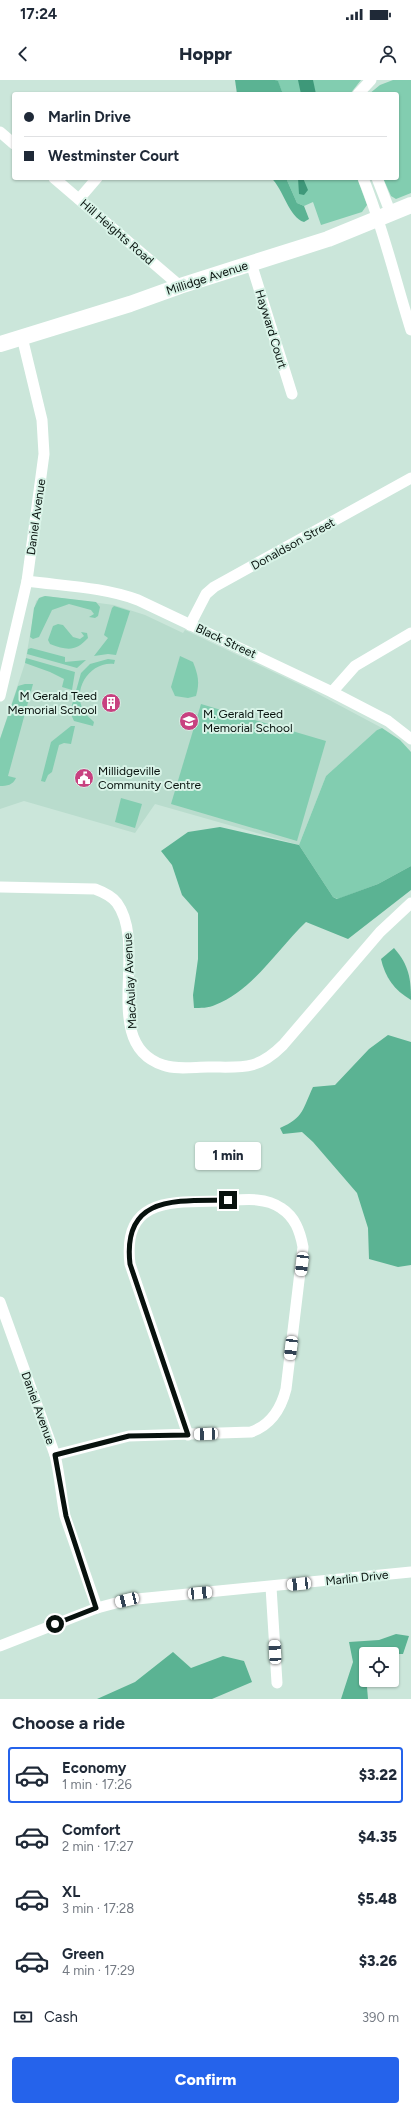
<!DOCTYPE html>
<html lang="en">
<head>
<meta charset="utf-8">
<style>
	:root { --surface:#fff; --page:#f2f2f3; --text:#1f2937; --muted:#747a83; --line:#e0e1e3; --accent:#2563eb }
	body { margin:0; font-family:Figtree,sans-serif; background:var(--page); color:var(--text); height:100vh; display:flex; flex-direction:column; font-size:15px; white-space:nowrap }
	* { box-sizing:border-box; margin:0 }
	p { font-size:13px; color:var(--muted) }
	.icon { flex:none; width:22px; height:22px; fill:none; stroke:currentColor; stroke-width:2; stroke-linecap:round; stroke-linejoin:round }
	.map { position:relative; height:1619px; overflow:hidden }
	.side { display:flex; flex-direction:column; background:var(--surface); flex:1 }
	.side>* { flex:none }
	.banner { position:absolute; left:12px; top:12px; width:387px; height:88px; border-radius:4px; box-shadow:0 1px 3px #0004; display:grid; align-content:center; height:88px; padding:0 12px; background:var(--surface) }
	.controls { position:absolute; left:359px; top:1567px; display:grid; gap:8px }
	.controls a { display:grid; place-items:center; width:40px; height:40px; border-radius:4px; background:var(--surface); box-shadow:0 1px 3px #0004; font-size:20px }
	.end { position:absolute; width:18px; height:18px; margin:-9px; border:5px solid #08120e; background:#fff; box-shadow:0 0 0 2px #fff }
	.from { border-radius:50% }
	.bubble { position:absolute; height:28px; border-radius:4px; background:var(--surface); box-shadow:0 1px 3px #0004; font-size:13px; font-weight:800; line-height:28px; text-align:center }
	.car { position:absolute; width:12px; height:24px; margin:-12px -6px; border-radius:5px; box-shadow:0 0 3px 1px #0007; background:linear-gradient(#fff 24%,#345 0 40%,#fff 0 76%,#345 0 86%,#fff 0) }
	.banner b { display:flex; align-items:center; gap:14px; height:38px; font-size:15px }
	.banner b+b { border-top:1px solid var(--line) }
	.banner i { width:10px; height:10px; background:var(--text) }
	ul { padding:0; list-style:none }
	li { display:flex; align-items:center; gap:12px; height:56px; margin:0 8px 6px; padding:0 4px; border:2px solid transparent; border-radius:4px }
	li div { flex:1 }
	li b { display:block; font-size:15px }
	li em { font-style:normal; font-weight:800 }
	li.on { border-color:var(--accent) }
	li>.icon { width:36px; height:36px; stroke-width:1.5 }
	h2 { padding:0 12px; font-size:18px; line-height:48px }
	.pay { display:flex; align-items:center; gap:10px; height:44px; padding:0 12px; font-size:15px }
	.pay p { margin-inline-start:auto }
	.cta { display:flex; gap:8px; margin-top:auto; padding:8px 12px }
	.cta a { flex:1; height:46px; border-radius:4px; background:var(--accent); color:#fff; font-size:16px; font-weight:800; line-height:46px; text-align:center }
	.status { display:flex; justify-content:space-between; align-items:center; height:28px; padding:0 20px; background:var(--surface); direction:ltr }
	.status svg { height:11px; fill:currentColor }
	header { display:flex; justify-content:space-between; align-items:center; height:52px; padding:0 12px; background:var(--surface); font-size:18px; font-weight:800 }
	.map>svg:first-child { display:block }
</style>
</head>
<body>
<div class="status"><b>17:24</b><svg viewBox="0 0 49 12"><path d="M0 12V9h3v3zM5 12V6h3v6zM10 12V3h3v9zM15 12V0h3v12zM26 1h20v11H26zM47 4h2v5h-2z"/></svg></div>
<header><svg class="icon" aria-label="back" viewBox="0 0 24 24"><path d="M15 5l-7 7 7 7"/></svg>Hoppr<svg class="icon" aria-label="person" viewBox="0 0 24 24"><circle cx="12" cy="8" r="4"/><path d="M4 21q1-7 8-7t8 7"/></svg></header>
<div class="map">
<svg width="411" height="1619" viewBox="0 0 411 1619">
	<rect width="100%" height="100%" fill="#cbe6da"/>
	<!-- built -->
	<polygon fill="#b9dccd" points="45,516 114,525 145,535 183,553 185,550 305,607 382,648 377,650 326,696 299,765 155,724 135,753 24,721 0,729 0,659 25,583 36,521 41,517"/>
	<!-- green -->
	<g fill="#82cdb0">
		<polygon points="275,0 361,0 350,14 283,14 278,2"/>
		<polygon points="393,0 411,0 411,113 396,119 391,116 383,98 397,98 397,14 369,14 380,5"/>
		<polygon points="286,98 357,98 367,125 362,132 321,145 313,122 304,126 297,123"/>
		<polygon points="45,516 96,522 100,527 98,536 95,538 89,537 94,534 91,530 69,524 52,530 39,557 33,559 30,557 34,528 39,518"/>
		<polygon points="114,526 130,531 116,575 108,574 94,576 108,558 104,555 112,528"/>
		<path d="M58,544L63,545L73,557L80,559L84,556L81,552L87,553L88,558C76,571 68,571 50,564L48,560L53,546Z"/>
		<polygon points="31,568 65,577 65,582 86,580 77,588 27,574 28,569"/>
		<path d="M180,576L193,582C198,595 200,602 196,616L188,618L175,616L171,607Z"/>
		<polygon points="26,578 75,592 72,610 62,607 64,599 50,592 25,583"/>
		<path d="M108,579L115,580L114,584C90,581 71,610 84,631C86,635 91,639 94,642L93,646L74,641L70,632L81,593L90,584Z"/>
		<path d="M25,604H33L8,696L16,698C13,705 7,706 0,706V659L18,606Z"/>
		<polygon points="201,624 326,661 297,761 171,724"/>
		<polygon points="71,646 75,646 71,664 64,663 59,665 52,692 48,695 45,702 41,701 51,662"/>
		<polygon points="382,648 400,660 411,672 411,786 378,804 338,819 333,817 299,765 326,696 377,650"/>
		<polygon points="121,718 142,724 135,748 115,742"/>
	</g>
	<!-- forest -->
	<g fill="#5bb393">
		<polygon points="235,0 275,0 278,1 283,14 237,14"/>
		<path d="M271,98H286L297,123L304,126L309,139L304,142C289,138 283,108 271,98Z"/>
		<path d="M220,747L299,765L333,817L337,819L378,804L411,786V810L348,859L306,842C277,870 253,910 215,925C209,928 200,928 194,928L193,915L198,879V833L182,815L172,785L161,771L188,752Z"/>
		<path d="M394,868C409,885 411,899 411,920C394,910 385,897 381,879Z"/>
		<path d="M388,955L411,962V1185L398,1187L369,1179L368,1148L357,1113L313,1062L302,1052L283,1054L280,1048C304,1038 303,1028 313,1007L335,1005L369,969Z"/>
		<polygon points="396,1554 409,1556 403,1574 366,1574 366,1600 372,1600 367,1607 368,1619 341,1619 353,1582 349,1562 379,1560"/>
		<polygon points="173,1572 191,1588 223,1576 244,1581 252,1602 212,1619 97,1619 135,1602"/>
	</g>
	<!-- water -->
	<g fill="#3e9879">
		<polygon points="298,0 313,0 316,14 301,14"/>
		<polygon points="298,98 303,98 308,110 304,115 299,114"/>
	</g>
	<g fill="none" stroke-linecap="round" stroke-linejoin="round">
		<!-- street -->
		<g stroke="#fff" stroke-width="11">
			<polyline points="358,14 371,0"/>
			<polyline points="0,52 14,64"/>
			<polyline points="54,98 180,206"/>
			<path d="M363,98C383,147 395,199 411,250"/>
			<polyline points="377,98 391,134"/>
			<polyline points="79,119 97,98"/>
			<polyline points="251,183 292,314"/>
			<path d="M27,501C63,506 103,507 138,520L332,612L388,641L411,659"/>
			<polyline points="190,545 206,514 214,507 411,398"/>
			<polyline points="332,612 355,586 411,553"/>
			<polyline points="0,616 27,501 44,374 42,340 22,257"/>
			<path d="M0,807L95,809C103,812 112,816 117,823C149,867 99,964 163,985C177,990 194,987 208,987C242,987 257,991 283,965L380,852L411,823"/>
			<path d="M0,1222L55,1375C60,1395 61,1416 65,1436L97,1528"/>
			<path d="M55,1375L129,1356L251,1352C271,1345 281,1329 286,1309L303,1167C300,1151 295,1137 281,1128C264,1116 241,1120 221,1121C172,1122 122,1117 130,1184L188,1355"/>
			<polyline points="271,1507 277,1603"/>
			<polyline points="0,1566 97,1528 127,1520 411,1492"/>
		</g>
		<!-- secondary -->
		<polyline stroke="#fff" stroke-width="16" points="0,264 130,224 180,206 328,159 411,125"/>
	</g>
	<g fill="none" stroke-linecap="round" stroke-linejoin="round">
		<!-- route -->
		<path stroke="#08120e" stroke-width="5" d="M55,1544L96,1528L66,1436L55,1375L129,1356L188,1355L130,1184C122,1114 178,1121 228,1120"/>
	</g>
	<!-- icons -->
	<defs>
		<symbol id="building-disc" viewBox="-11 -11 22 22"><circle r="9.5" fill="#c84180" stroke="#d8f3e7"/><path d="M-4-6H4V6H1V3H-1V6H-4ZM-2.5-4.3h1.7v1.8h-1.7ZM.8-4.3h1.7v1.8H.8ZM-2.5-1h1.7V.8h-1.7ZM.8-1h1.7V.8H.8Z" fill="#fff"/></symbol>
		<symbol id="school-disc" viewBox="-11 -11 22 22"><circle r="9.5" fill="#c84180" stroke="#d8f3e7"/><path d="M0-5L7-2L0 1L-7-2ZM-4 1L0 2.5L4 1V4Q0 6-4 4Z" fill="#fff"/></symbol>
		<symbol id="civic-disc" viewBox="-11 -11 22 22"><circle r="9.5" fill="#c84180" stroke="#d8f3e7"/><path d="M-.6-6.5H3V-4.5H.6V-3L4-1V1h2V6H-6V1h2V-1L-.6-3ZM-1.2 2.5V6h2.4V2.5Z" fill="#fff"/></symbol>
	</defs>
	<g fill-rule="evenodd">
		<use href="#building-disc" x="100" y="612" width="22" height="22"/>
		<use href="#school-disc" x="178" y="630" width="22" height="22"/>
		<use href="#civic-disc" x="73" y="687" width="22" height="22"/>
	</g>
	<g text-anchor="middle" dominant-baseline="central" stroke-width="4" stroke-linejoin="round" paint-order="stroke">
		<!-- street labels -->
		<g font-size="12" fill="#08120e" stroke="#d8f3e7">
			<text transform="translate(117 152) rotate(41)">Hill Heights Road</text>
			<text transform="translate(207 198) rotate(-18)">Millidge Avenue</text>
			<text transform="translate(271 249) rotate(73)">Hayward Court</text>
			<text transform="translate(36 437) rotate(-82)">Daniel Avenue</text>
			<text transform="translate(293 464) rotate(-29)">Donaldson Street</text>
			<text transform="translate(226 561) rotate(25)">Black Street</text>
			<text transform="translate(130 901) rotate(-93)">MacAulay Avenue</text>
			<text transform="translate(38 1328) rotate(70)">Daniel Avenue</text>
			<text transform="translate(357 1498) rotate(-6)">Marlin Drive</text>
		</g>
		<!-- poi labels -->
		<g font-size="12" fill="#08120e" stroke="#d8f3e7" text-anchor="start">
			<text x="97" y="616" text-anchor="end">M Gerald Teed<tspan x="97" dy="14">Memorial School</tspan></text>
			<text x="203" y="634">M. Gerald Teed<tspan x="203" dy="14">Memorial School</tspan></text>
			<text x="98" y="691">Millidgeville<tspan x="98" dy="14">Community Centre</tspan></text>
		</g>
	</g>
</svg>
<div class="controls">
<a><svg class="icon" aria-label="locate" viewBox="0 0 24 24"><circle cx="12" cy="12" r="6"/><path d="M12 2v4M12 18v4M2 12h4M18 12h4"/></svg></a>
</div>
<i class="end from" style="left:55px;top:1544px"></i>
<i class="end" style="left:228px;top:1120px"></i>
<div class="bubble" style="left:195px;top:1062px;width:66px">1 min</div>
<i class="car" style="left:302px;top:1184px;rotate:187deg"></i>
<i class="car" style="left:291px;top:1268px;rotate:187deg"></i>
<i class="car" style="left:206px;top:1354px;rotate:268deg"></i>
<i class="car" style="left:299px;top:1504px;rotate:264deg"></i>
<i class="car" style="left:200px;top:1513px;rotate:85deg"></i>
<i class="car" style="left:127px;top:1520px;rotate:256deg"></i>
<i class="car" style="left:275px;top:1572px;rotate:357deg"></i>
<div class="banner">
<b><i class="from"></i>Marlin Drive</b>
<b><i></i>Westminster Court</b>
</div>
</div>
<section class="side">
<h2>Choose a ride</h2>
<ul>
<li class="on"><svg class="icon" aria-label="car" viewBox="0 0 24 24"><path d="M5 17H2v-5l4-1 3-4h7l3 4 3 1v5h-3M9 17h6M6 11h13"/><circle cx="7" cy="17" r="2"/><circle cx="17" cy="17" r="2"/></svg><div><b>Economy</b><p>1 min · 17:26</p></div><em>$3.22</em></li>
<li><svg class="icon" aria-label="car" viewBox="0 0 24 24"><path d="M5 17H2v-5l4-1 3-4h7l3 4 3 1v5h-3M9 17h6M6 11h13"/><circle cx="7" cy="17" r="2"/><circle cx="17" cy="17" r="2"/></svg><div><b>Comfort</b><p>2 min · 17:27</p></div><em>$4.35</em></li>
<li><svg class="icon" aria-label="car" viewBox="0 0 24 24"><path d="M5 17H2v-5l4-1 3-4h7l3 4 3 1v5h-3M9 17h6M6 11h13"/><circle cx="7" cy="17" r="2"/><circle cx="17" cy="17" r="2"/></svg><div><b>XL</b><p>3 min · 17:28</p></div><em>$5.48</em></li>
<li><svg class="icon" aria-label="car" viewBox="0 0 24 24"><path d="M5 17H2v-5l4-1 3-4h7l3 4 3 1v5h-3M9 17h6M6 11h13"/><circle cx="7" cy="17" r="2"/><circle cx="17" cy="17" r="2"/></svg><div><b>Green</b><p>4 min · 17:29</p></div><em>$3.26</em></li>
</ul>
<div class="pay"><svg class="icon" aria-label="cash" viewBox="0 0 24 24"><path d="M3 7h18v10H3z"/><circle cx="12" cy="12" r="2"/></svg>Cash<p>390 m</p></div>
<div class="cta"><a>Confirm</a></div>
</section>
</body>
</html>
